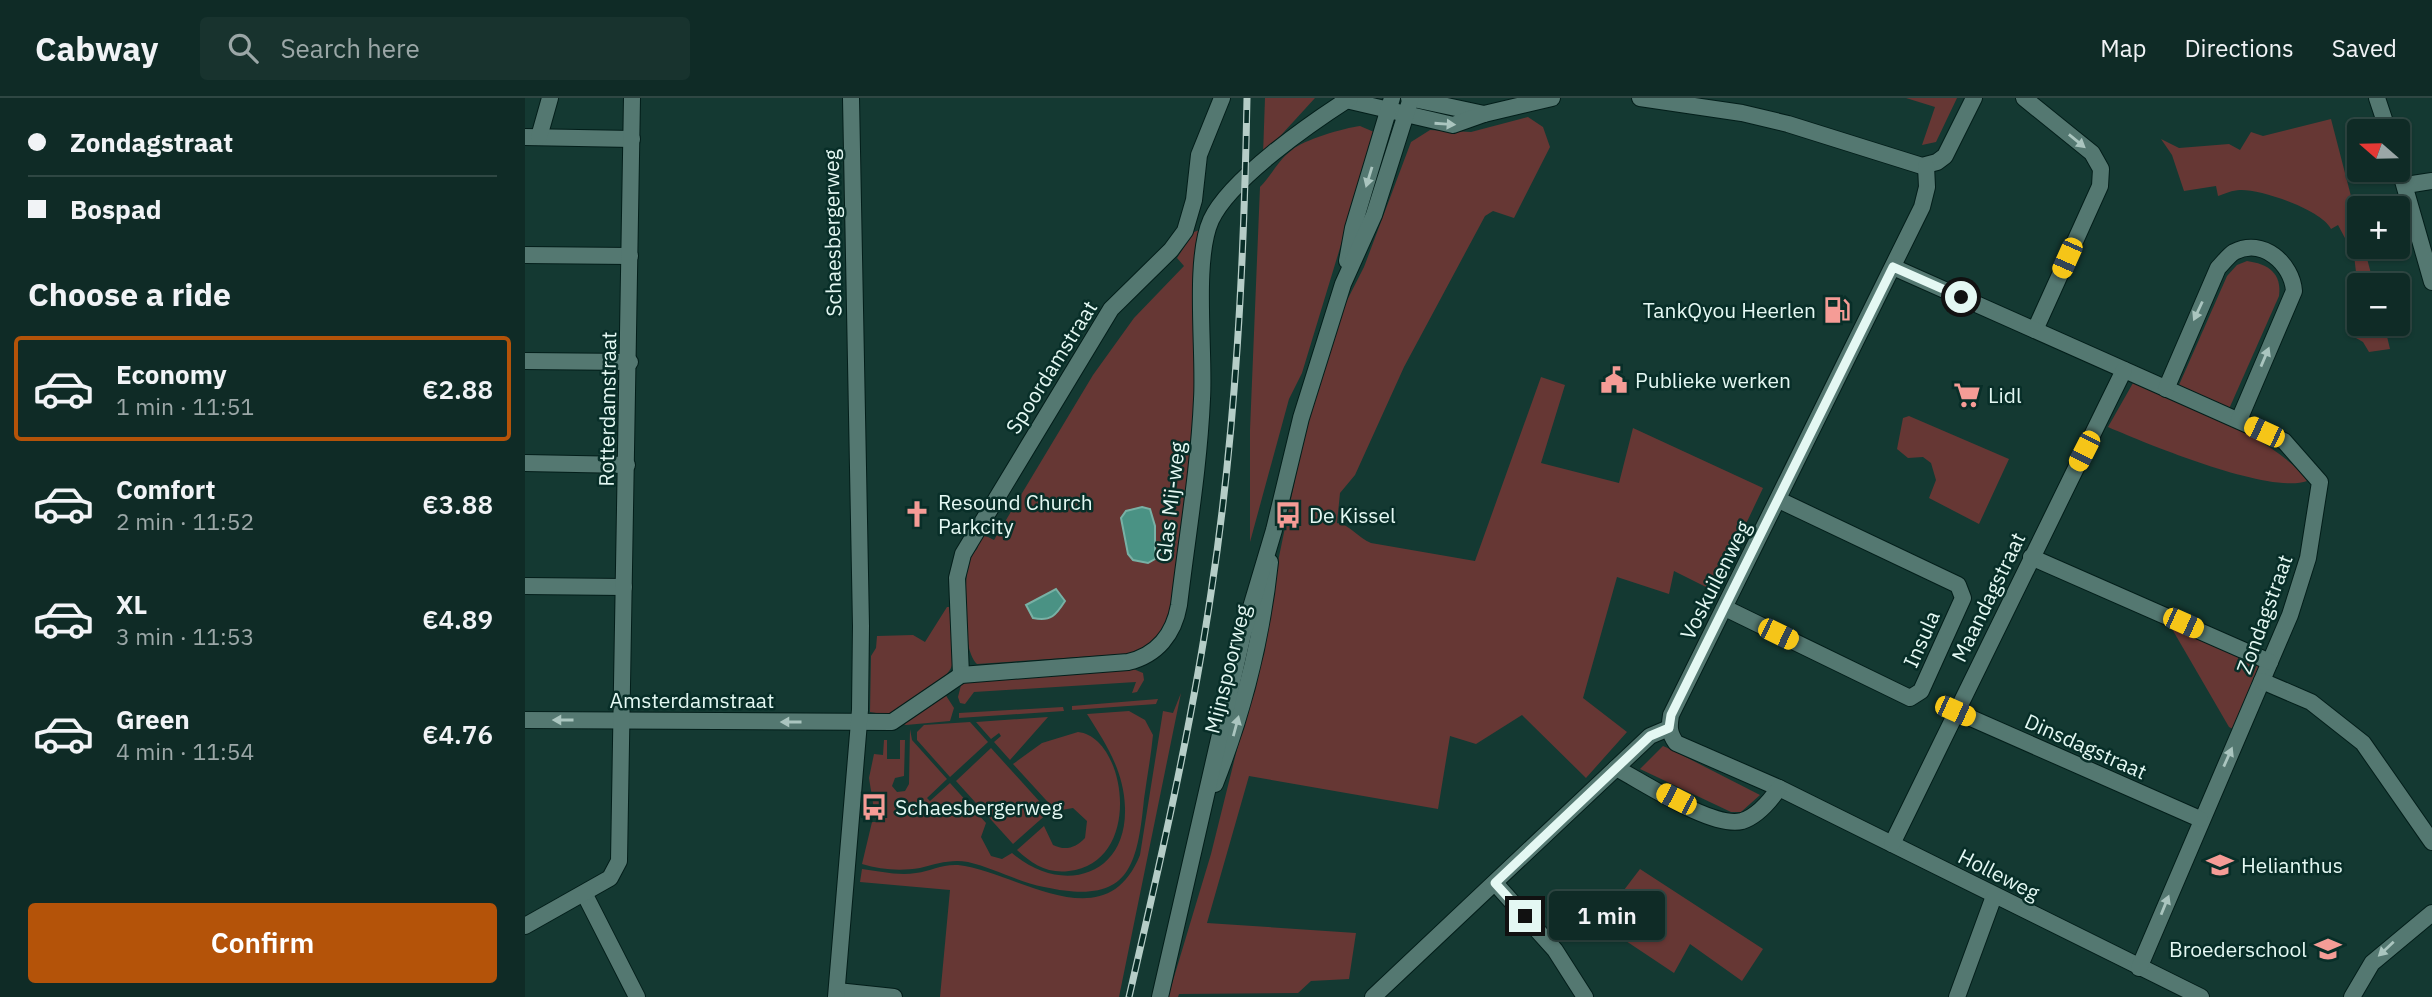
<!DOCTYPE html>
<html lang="en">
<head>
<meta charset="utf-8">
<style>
	:root { --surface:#0f2b26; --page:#18332e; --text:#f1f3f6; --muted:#9ba7a7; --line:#2f4743; --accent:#b45309 }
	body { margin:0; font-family:"IBM Plex Sans",sans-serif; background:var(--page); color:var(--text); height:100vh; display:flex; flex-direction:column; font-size:26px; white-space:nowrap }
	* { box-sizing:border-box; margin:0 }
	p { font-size:23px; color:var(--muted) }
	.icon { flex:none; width:38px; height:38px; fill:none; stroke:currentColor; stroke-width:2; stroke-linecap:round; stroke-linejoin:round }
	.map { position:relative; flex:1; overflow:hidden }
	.side { display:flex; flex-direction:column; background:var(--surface); width:525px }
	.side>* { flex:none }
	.banner { display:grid; align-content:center; height:154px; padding:0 28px; background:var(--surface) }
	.needle { width:46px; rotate:290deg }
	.tools { position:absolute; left:1822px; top:21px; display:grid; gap:14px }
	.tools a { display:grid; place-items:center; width:63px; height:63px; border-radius:7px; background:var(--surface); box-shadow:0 2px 5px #0004,0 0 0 2px var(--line); font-size:35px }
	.end { position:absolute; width:32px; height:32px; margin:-16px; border:9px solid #e4f8f3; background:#111; box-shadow:0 0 0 4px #111 }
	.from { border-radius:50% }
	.bubble { position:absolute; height:49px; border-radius:7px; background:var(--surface); box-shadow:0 2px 5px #0004,0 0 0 2px var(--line); font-size:23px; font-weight:600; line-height:49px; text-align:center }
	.car { position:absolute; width:21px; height:42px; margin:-21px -10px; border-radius:9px; box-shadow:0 0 5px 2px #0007; background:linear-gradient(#f5c518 24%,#345 0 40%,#f5c518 0 76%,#345 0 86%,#f5c518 0) }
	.banner b { display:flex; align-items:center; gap:24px; height:66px; font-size:26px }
	.banner b+b { border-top:2px solid var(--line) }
	.banner i { width:18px; height:18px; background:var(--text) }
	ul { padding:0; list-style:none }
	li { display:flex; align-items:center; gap:21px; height:105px; margin:0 14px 10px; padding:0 14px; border:4px solid transparent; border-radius:7px }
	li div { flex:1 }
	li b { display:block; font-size:26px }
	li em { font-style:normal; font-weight:600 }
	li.on { border-color:var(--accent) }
	li>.icon { width:63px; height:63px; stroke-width:1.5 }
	h2 { padding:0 28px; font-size:32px; line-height:84px }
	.cta { display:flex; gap:14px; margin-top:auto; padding:14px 28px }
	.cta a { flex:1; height:80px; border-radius:7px; background:var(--accent); color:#fff; font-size:28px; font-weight:600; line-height:80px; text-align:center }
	header { display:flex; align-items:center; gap:42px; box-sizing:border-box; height:98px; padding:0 35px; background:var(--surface); border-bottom:2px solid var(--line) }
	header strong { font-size:33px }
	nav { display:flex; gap:38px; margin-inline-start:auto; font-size:24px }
	.search { width:490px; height:63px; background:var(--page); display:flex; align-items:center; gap:18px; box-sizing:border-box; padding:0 24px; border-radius:7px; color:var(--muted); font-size:26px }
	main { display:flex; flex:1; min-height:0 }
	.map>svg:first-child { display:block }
</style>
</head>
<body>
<header>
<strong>Cabway</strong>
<div class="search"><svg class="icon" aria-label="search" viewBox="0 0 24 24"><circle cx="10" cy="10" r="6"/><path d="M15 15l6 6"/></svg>Search here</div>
<nav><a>Map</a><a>Directions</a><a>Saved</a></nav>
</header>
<main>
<section class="side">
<div class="banner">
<b><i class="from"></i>Zondagstraat</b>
<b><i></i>Bospad</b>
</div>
<h2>Choose a ride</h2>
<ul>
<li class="on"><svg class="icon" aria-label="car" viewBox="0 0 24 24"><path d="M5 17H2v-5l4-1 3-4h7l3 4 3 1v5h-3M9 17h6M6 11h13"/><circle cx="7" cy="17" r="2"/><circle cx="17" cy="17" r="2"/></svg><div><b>Economy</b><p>1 min · 11:51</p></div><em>€2.88</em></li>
<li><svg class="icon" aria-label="car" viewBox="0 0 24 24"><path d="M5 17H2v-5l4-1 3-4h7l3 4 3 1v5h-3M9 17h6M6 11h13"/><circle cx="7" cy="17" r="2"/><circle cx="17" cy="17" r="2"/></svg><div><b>Comfort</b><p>2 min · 11:52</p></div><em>€3.88</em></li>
<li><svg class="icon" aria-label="car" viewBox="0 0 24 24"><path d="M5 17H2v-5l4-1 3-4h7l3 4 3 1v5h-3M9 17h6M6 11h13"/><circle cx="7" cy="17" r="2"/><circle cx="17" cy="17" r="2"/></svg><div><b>XL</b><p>3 min · 11:53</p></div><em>€4.89</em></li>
<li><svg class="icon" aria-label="car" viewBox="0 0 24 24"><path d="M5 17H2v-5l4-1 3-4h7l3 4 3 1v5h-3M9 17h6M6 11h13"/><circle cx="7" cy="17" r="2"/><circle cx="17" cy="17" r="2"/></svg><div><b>Green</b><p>4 min · 11:54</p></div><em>€4.76</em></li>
</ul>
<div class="cta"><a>Confirm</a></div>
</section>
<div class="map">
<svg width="1907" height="899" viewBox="0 0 1907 899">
	<rect width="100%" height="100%" fill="#143932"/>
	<!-- green -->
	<g fill="#663734">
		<polygon points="740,0 790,0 738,57"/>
		<polygon points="1381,0 1432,0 1411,44 1397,47 1410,9"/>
		<path d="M1003,19L1018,29L1025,49L989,120L968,113L960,118L879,269L830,377L815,395L812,425C826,427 833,440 846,445L950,463L1016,279L1040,287L1016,365L1094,385L1108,330L1238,390L1189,493L1149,473L1144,496L1092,479L1058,600L1102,634L1061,680L997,617L951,646L925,638L913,711L724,678L682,825L831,835L824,881L786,883L773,895L654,896L653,899H643L686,756L724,603L783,319L815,216L839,169L886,44L905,32L946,34Z"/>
		<path d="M1806,21L1834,129V149H1839L1849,187H1834V200L1829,157L1813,127L1806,131C1797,112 1736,91 1715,92C1708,92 1699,96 1693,98L1691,88L1659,93L1647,57L1636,41L1654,50L1704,46L1715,52L1726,34L1738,38Z"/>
		<path d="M835,28L849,34V38L777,275L764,301L725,444V332L735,89C747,77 753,62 767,52C778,42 819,30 835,28Z"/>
		<path d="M677,131L672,299L646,518L632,542L613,555L452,566C435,549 441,485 443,460L452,451L457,436L469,442L568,277L609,220L659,168L652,160L669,134Z"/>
		<path d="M1722,163C1743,166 1757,175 1754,198L1704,311L1654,287L1702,178L1712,167Z"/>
		<polygon points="1834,212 1834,226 1859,226 1865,251 1844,254 1838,244 1831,240"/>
		<path d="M1608,285C1656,305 1754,341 1782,383C1745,397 1620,345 1583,329Z"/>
		<polygon points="1384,318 1484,361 1454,426 1404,400 1411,382 1406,365 1398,359 1383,360 1372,351 1378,320"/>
		<path d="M422,509H424C426,526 433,554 426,570C418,585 379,606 364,617L345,614L346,558L351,550L352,538L388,537L400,544Z"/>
		<polygon points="1643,524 1735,569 1710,632 1704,629"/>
		<polygon points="606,570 618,575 619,582 612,594 607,595 611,584 449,594 440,606 435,605 433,599 436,587 442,584"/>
		<path d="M656,595L594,899H415L425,792L335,784L337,771C354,773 373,778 391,775C406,773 417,766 433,767C493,774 580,844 615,757L638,613L648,615Z"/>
		<polygon points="420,596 429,610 425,623 381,627 376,625"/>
		<polygon points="633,601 631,606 547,612 547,608"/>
		<polygon points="538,609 539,613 434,620 434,615"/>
		<path d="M604,613L620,622L628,637C626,658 622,679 619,701C612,773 602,807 519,789C493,784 469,770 443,764C425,761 412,766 395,770C376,773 356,772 337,766L347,724H351L344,680L349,656L358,657L359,642H362V661H375V642H380L379,678L370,680L367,688L372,694L380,693L384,686L385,631L387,642L422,681L402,700L405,703L425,685L461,725L456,739L466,758L477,761L487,755C535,797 602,780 600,710C599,673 581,646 562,616Z"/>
		<polygon points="523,619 485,662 469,644 476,638 474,635 466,641 451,624"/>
		<polygon points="445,624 463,644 425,679 392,642 392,634 399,627"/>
		<path d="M553,634C602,639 619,765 544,773C523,776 507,766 492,752L519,728L528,747C540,753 551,750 560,740L562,723L548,710L531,713L488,666L517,645Z"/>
		<polygon points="1138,648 1145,651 1235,697 1216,714 1206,714 1115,671"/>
		<polygon points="466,650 524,714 488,746 431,683"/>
		<polygon points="1115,771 1238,851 1217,883 1165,846 1149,875 1101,843 1121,815 1096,796"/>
	</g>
	<!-- water -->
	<g fill="#4a9284" stroke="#78b1a5" stroke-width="2">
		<polygon points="617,409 625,411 630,428 630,461 623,465 608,462 603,456 596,420 601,413"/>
		<path d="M531,491L540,503C531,517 526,524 508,520L501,507Z"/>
	</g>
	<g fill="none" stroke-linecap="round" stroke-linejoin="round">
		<defs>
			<g id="minor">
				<polyline points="884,0 959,16"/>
				<polyline points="1115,0 1217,15 1263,26 1397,68 1412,64 1420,58 1449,0"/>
				<polyline points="1499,0 1567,55 1576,71 1575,88 1510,232"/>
				<polyline points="1852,0 1863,33"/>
				<polyline points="821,2 928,27 959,16 1027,0"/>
				<polyline points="0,39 107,41"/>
				<polyline points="14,39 25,0"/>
				<polyline points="1872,62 1907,184"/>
				<path d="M1401,68L1402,89L1397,109L1146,617C1144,629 1144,635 1151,645L1254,690L1676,899"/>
				<polyline points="1881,87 1907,83"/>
				<polyline points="0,157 105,158"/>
				<polyline points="822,163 828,130 867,0"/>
				<polyline points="1368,169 1759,343 1795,384 1783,460 1765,517 1614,870"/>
				<polyline points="0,263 105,264"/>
				<path d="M1641,291L1693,170C1698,165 1703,158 1709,154C1738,139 1767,166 1769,193L1714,322"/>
				<polyline points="0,365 102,367"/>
				<polyline points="1506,459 1745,564"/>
				<polyline points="0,488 99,489"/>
				<polyline points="1200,510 1385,600 1396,593 1438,500 1433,487 1254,402"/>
				<polyline points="436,577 432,480 438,456 586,211 646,152 660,133 669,102 674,57 697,0"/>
				<polyline points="1737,583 1786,604 1838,645 1907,744"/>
				<polyline points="1430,613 1675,721"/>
				<path d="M0,622L367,624L436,577L603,564C632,557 649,536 654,507C662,439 674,370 677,301C680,254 668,162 686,122C705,81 786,25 825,0"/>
				<path d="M1091,670C1118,684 1188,731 1217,723C1233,718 1245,703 1254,690"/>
				<path d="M690,686C718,615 737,540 745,464"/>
				<polyline points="1367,746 1599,272"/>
				<polyline points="970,785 1030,852 1060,899"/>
				<polyline points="60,797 112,899"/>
				<polyline points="0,828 85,780 94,763 107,0"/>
				<polyline points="312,893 369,899"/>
				<polyline points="311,899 335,612 336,528 326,0"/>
				<polyline points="635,899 718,536 749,432 776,320 818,186 849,117 886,0"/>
				<polyline points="848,899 1125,638 1144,630"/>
				<polyline points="1432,899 1469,798"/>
				<polyline points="1827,899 1847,865 1907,815"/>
			</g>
		</defs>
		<!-- minor casing -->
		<use href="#minor" stroke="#031e1a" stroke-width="18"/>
		<!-- minor -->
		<use href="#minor" stroke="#547871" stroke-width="16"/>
		<defs>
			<path id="rail" d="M604,899C635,765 666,631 686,495C711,332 719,165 722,0"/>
		</defs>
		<!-- rail casing -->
		<use href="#rail" stroke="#b5cdc7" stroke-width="7"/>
		<!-- rail -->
		<use href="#rail" stroke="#082e28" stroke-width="4.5" stroke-dasharray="13" stroke-linecap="butt"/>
	</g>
	<!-- one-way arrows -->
	<defs><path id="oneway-solid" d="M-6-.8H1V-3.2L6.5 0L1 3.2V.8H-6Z" transform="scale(1.75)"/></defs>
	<g fill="#aac5bf">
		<use href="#oneway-solid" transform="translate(920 26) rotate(4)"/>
		<use href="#oneway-solid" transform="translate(1552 43) rotate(39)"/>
		<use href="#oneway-solid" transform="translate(844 79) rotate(107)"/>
		<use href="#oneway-solid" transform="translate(1673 213) rotate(115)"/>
		<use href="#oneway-solid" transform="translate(1740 259) rotate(-67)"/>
		<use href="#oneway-solid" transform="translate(38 622) rotate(-180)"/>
		<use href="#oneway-solid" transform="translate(266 624) rotate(-180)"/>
		<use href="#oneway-solid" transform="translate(711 628) rotate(-75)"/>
		<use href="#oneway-solid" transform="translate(1703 659) rotate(-66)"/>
		<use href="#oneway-solid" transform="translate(1640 807) rotate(-68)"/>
		<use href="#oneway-solid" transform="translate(1861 851) rotate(137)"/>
	</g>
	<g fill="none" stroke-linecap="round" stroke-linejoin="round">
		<!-- route -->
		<polyline stroke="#e4f8f3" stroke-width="9" points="1000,818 970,785 1125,638 1144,630 1146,617 1368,169 1436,199"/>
	</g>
	<!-- icons -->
	<defs>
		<symbol id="fuel-bare" viewBox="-9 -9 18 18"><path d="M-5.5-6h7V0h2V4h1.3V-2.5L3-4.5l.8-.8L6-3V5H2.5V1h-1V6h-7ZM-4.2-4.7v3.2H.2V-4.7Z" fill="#f59c96" stroke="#082e28" stroke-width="2.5" paint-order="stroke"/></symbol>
		<symbol id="civic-bare" viewBox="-9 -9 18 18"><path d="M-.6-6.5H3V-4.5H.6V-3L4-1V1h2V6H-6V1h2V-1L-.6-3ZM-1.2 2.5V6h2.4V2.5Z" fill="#f59c96" stroke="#082e28" stroke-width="2.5" paint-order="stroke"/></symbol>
		<symbol id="supermarket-bare" viewBox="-9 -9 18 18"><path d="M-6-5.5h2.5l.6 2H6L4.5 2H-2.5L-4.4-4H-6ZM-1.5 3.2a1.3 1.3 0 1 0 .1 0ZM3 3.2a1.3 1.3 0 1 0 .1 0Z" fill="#f59c96" stroke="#082e28" stroke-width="2.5" paint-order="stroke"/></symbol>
		<symbol id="church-bare" viewBox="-9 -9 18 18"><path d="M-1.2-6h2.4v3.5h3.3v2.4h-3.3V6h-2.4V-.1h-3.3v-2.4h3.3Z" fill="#f59c96" stroke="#082e28" stroke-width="2.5" paint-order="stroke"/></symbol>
		<symbol id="bus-bare" viewBox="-9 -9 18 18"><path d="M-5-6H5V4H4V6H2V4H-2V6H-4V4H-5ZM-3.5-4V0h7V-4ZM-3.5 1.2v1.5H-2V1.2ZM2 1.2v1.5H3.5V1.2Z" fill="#f59c96" stroke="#082e28" stroke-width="2.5" paint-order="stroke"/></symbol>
		<symbol id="school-bare" viewBox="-9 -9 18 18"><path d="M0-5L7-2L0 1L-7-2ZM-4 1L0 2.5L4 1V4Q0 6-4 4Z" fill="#f59c96" stroke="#082e28" stroke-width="2.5" paint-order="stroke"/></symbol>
	</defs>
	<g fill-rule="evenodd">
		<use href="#fuel-bare" x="1293" y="193" width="38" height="38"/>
		<use href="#civic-bare" x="1070" y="263" width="38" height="38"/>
		<use href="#supermarket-bare" x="1423" y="278" width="38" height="38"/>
		<use href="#church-bare" x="373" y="397" width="38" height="38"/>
		<use href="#bus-bare" x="744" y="398" width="38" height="38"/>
		<use href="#bus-bare" x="330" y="690" width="38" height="38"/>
		<use href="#school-bare" x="1676" y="748" width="38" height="38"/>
		<use href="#school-bare" x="1784" y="832" width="38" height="38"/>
	</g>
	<g text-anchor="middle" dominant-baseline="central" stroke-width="5" stroke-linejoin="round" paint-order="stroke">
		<!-- street labels -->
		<g font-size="21" fill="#e4f8f3" stroke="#082e28">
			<text transform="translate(307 135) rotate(-91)">Schaesbergerweg</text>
			<text transform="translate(526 269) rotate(-58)">Spoordamstraat</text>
			<text transform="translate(82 311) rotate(-89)">Rotterdamstraat</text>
			<text transform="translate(645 404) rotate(-83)">Glas Mij-weg</text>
			<text transform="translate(1190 482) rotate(-63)">Voskuilenweg</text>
			<text transform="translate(1463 499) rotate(-64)">Maandagstraat</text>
			<text transform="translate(1739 516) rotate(-70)">Zondagstraat</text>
			<text transform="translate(1396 541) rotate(-66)">Insula</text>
			<text transform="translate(702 571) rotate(-76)">Mijnspoorweg</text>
			<text x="167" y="602">Amsterdamstraat</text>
			<text transform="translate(1561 648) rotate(24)">Dinsdagstraat</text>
			<text transform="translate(1474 776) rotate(27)">Holleweg</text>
		</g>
		<!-- poi labels -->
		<g font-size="21" fill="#e4f8f3" stroke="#082e28" text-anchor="start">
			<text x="1291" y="212" text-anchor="end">TankQyou Heerlen</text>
			<text x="1110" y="282">Publieke werken</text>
			<text x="1463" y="297">Lidl</text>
			<text x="413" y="404">Resound Church<tspan x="413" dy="24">Parkcity</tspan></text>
			<text x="784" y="417">De Kissel</text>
			<text x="370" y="709">Schaesbergerweg</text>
			<text x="1716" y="767">Helianthus</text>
			<text x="1782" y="851" text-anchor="end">Broederschool</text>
		</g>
	</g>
</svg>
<div class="tools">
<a><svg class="needle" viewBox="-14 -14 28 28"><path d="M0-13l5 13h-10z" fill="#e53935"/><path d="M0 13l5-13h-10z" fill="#9ba7a7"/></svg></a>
<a>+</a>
<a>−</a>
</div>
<i class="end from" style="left:1436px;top:199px"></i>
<i class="end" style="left:1000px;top:818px"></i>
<div class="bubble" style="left:1024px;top:793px;width:116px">1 min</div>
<i class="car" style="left:1542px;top:160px;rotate:204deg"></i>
<i class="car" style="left:1739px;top:334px;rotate:295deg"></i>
<i class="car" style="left:1559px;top:353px;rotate:207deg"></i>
<i class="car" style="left:1658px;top:525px;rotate:114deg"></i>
<i class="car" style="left:1253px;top:536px;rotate:116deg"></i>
<i class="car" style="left:1430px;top:613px;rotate:114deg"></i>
<i class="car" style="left:1151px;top:701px;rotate:297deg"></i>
</div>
</main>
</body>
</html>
